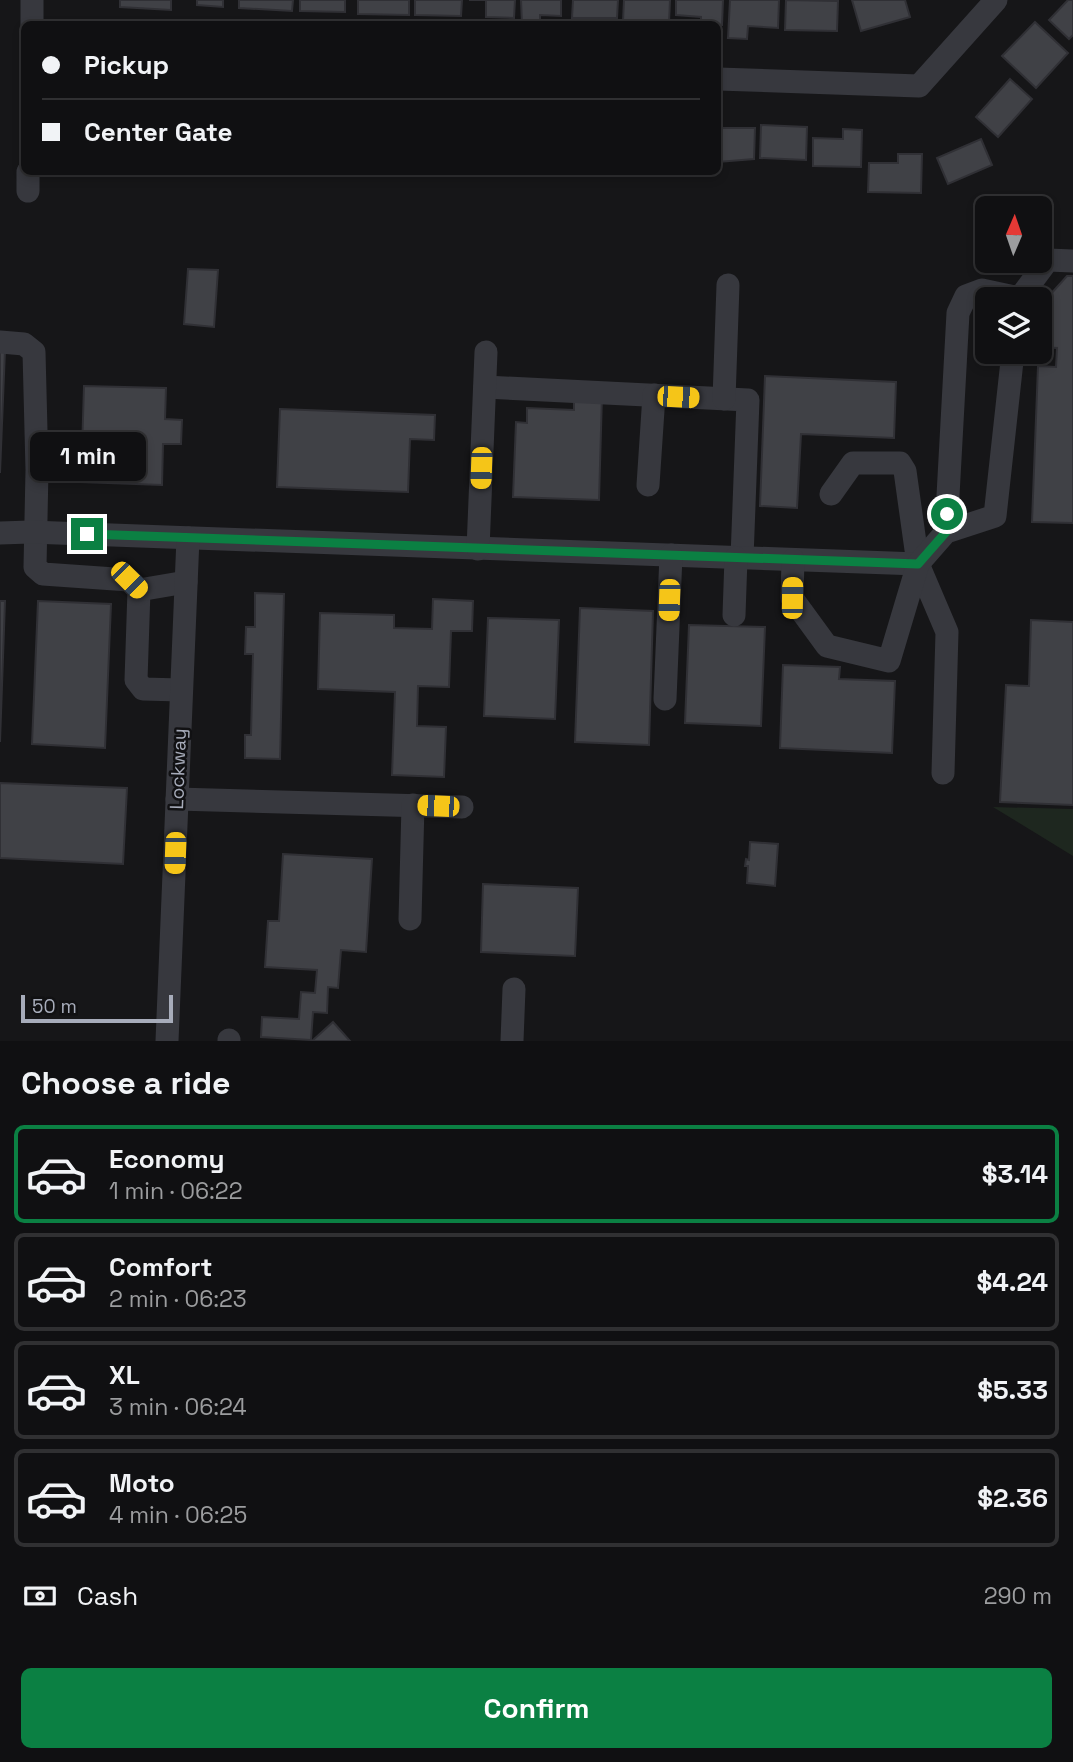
<!DOCTYPE html>
<html lang="en">
<head>
<meta charset="utf-8">
<style>
	:root { --surface:#101012; --page:#19191b; --text:#f1f3f6; --muted:#9c9d9f; --line:#303032; --accent:#0b8043 }
	body { margin:0; font-family:"Space Grotesk",sans-serif; background:var(--page); color:var(--text); height:100vh; display:flex; flex-direction:column; font-size:26px; white-space:nowrap }
	* { box-sizing:border-box; margin:0 }
	p { font-size:23px; color:var(--muted) }
	.icon { flex:none; width:38px; height:38px; fill:none; stroke:currentColor; stroke-width:2; stroke-linecap:round; stroke-linejoin:round }
	.map { position:relative; height:1041px; overflow:hidden }
	.side { display:flex; flex-direction:column; background:var(--surface); flex:1 }
	.side>* { flex:none }
	.guide { position:absolute; left:21px; top:21px; width:700px; height:154px; border-radius:10px; box-shadow:0 4px 10px #0003,0 0 0 2px var(--line); display:grid; align-content:center; height:154px; padding:0 21px; background:var(--surface) }
	.needle { width:46px; rotate:2deg }
	.fabs { position:absolute; left:975px; top:196px; display:grid; gap:14px }
	.fabs a { display:grid; place-items:center; width:77px; height:77px; border-radius:10px; background:var(--surface); box-shadow:0 4px 10px #0003,0 0 0 2px var(--line); font-size:35px }
	.scale { position:absolute; left:21px; bottom:18px; width:152px; box-sizing:border-box; padding-left:7px; border:4px solid #a7acba; border-top:0; font-size:19px; line-height:24px; white-space:nowrap; color:#a7acba; -webkit-text-stroke:5px #111113; paint-order:stroke }
	.end { position:absolute; width:32px; height:32px; margin:-16px; border:9px solid #0b8043; background:#fff; box-shadow:0 0 0 4px #fff }
	.from { border-radius:50% }
	.bubble { position:absolute; height:49px; border-radius:10px; background:var(--surface); box-shadow:0 4px 10px #0003,0 0 0 2px var(--line); font-size:23px; font-weight:700; line-height:49px; text-align:center }
	.car { position:absolute; width:21px; height:42px; margin:-21px -10px; border-radius:9px; box-shadow:0 0 5px 2px #0007; background:linear-gradient(#f5c518 24%,#345 0 40%,#f5c518 0 76%,#345 0 86%,#f5c518 0) }
	.guide b { display:flex; align-items:center; gap:24px; height:66px; font-size:26px }
	.guide b+b { border-top:2px solid var(--line) }
	.guide i { width:18px; height:18px; background:var(--text) }
	ul { padding:0; list-style:none }
	li { display:flex; align-items:center; gap:21px; height:98px; margin:0 14px 10px; padding:0 7px; border:4px solid var(--line); border-radius:10px }
	li div { flex:1 }
	li b { display:block; font-size:26px }
	li em { font-style:normal; font-weight:700 }
	li.active { border-color:var(--accent) }
	li>.icon { width:63px; height:63px; stroke-width:1.5 }
	h2 { padding:0 21px; font-size:32px; line-height:84px }
	.pay { display:flex; align-items:center; gap:18px; height:77px; padding:0 21px; font-size:26px }
	.pay p { margin-inline-start:auto }
	.primary-button { display:flex; gap:14px; margin-top:auto; padding:14px 21px }
	.primary-button a { flex:1; height:80px; border-radius:10px; background:var(--accent); color:#fff; font-size:28px; font-weight:700; line-height:80px; text-align:center }
	.map>svg:first-child { display:block }
</style>
</head>
<body>
<div class="map">
<svg width="1073" height="1041" viewBox="0 0 1073 1041">
	<rect width="100%" height="100%" fill="#161618"/>
	<!-- green -->
	<polygon fill="#1e271f" points="993,807 1073,809 1073,856"/>
	<!-- building -->
	<g fill="#404146" stroke="#303035" stroke-width="2">
		<polygon points="120,0 171,0 171,10 120,7"/>
		<polygon points="197,0 223,0 223,7 197,5"/>
		<polygon points="239,0 293,0 292,11 239,8"/>
		<polygon points="300,0 345,0 345,12 300,11"/>
		<polygon points="358,0 409,0 409,15 358,14"/>
		<polygon points="415,0 462,0 461,16 415,15"/>
		<polygon points="469,0 515,0 514,18 486,17 486,0"/>
		<polygon points="521,0 561,0 561,16 540,15 540,24 522,24"/>
		<polygon points="573,0 618,0 617,18 572,18"/>
		<polygon points="624,0 670,0 669,23 623,21"/>
		<polygon points="676,0 723,0 722,25 701,24 701,17 676,15"/>
		<polygon points="730,0 779,0 778,28 748,26 747,39 728,38"/>
		<polygon points="786,0 838,1 837,31 785,30"/>
		<polygon points="852,0 905,0 910,17 861,31"/>
		<polygon points="1068,0 1073,0 1073,35 1069,39 1049,20"/>
		<polygon points="1035,22 1068,53 1036,88 1002,56"/>
		<polygon points="1010,79 1032,99 998,137 976,117"/>
		<polygon points="761,125 807,127 806,160 760,158"/>
		<polygon points="718,128 755,128 754,159 718,162"/>
		<polygon points="843,129 862,130 861,167 813,166 813,138 843,139"/>
		<polygon points="981,139 992,165 948,184 937,158"/>
		<polygon points="898,154 922,154 921,193 868,192 869,163 898,163"/>
		<polygon points="188,269 218,270 214,327 184,324"/>
		<polygon points="1067,276 1073,276 1073,523 1032,522 1038,366 1056,367 1057,348 1040,347 1040,306"/>
		<polygon points="0,350 5,350 0,473"/>
		<polygon points="765,376 896,382 894,438 801,434 797,508 760,506"/>
		<polygon points="84,386 166,388 165,419 182,420 181,444 163,444 162,485 81,482"/>
		<polygon points="574,394 602,395 599,500 513,497 516,422 527,423 527,408 574,410"/>
		<polygon points="280,409 435,415 434,440 410,439 408,492 277,487"/>
		<polygon points="255,593 284,594 280,759 245,758 245,735 251,735 253,654 245,654 246,627 255,627"/>
		<polygon points="433,599 473,601 472,631 451,631 449,687 418,686 417,726 446,727 444,777 392,775 395,692 318,689 320,613 394,615 394,628 432,629"/>
		<polygon points="0,601 5,601 0,742"/>
		<polygon points="38,601 111,604 105,748 32,744"/>
		<polygon points="580,608 653,611 649,745 575,742"/>
		<polygon points="488,618 559,620 555,719 484,716"/>
		<polygon points="1031,620 1073,622 1073,805 1000,802 1006,685 1029,686"/>
		<polygon points="689,625 765,627 761,726 685,723"/>
		<polygon points="783,665 840,667 839,679 895,681 892,753 780,748"/>
		<polygon points="0,783 127,788 123,864 0,858"/>
		<polygon points="750,842 778,844 775,886 747,883 748,866 745,866 746,859 749,860"/>
		<polygon points="283,854 372,859 366,952 341,950 338,988 328,987 327,1013 313,1012 311,1040 261,1037 262,1017 299,1019 301,992 315,993 317,970 265,967 268,921 279,921"/>
		<polygon points="483,884 578,888 575,956 481,952"/>
		<polygon points="333,1022 350,1041 312,1041"/>
	</g>
	<g fill="none" stroke-linecap="round" stroke-linejoin="round">
		<!-- minor -->
		<g stroke="#37383e" stroke-width="23">
			<polyline points="32,24 32,0"/>
			<polyline points="718,79 919,86 996,0"/>
			<polyline points="28,191 28,172"/>
			<polyline points="1019,299 1048,260 1073,261"/>
			<polyline points="0,342 24,344 34,352 37,470 35,567 43,574 129,580 139,590 136,680 143,689 181,690"/>
			<polyline points="485,387 748,400 742,558"/>
			<polyline points="724,399 728,285"/>
			<polyline points="648,485 654,395"/>
			<polyline points="831,494 853,463 900,463 905,471 918,564 947,632 943,773"/>
			<polyline points="946,532 958,313 966,296 982,290 1019,298"/>
			<polyline points="0,533 30,532 918,564"/>
			<polyline points="478,549 486,352"/>
			<polyline points="793,560 792,598 827,646 889,661 918,564 946,532 995,516 1013,352"/>
			<polyline points="139,590 186,582"/>
			<polyline points="734,615 736,558"/>
			<polyline points="665,699 671,555"/>
			<polyline points="177,799 462,807"/>
			<polyline points="410,919 413,805"/>
			<polyline points="229,1040 229,1041"/>
			<polyline points="167,1041 188,538"/>
			<polyline points="512,1041 514,989"/>
		</g>
	</g>
	<g fill="none" stroke-linecap="round" stroke-linejoin="round">
		<!-- route -->
		<polyline stroke="#0b8043" stroke-width="9" points="87,534 918,564 946,532 947,514"/>
	</g>
	<g text-anchor="middle" dominant-baseline="central" stroke-width="5" stroke-linejoin="round" paint-order="stroke">
		<!-- street labels -->
		<g font-size="19" fill="#a7acba" stroke="#111113">
			<text transform="translate(178 769) rotate(-88)">Lockway</text>
		</g>
	</g>
</svg>
<div class="fabs">
<a><svg class="needle" viewBox="-14 -14 28 28"><path d="M0-13l5 13h-10z" fill="#e53935"/><path d="M0 13l5-13h-10z" fill="#9c9d9f"/></svg></a>
<a><svg class="icon" aria-label="layers" viewBox="0 0 24 24"><path d="M12 4l9 5-9 5-9-5zM3 14l9 5 9-5"/></svg></a>
</div>
<div class="scale">50 m</div>
<i class="end from" style="left:947px;top:514px"></i>
<i class="end" style="left:87px;top:534px"></i>
<div class="bubble" style="left:30px;top:432px;width:116px">1 min</div>
<i class="car" style="left:678px;top:397px;rotate:93deg"></i>
<i class="car" style="left:481px;top:468px;rotate:182deg"></i>
<i class="car" style="left:129px;top:580px;rotate:135deg"></i>
<i class="car" style="left:792px;top:598px;rotate:1deg"></i>
<i class="car" style="left:669px;top:600px;rotate:182deg"></i>
<i class="car" style="left:438px;top:806px;rotate:272deg"></i>
<i class="car" style="left:175px;top:853px;rotate:182deg"></i>
<div class="guide">
<b><i class="from"></i>Pickup</b>
<b><i></i>Center Gate</b>
</div>
</div>
<section class="side">
<h2>Choose a ride</h2>
<ul>
<li class="active"><svg class="icon" aria-label="car" viewBox="0 0 24 24"><path d="M5 17H2v-5l4-1 3-4h7l3 4 3 1v5h-3M9 17h6M6 11h13"/><circle cx="7" cy="17" r="2"/><circle cx="17" cy="17" r="2"/></svg><div><b>Economy</b><p>1 min · 06:22</p></div><em>$3.14</em></li>
<li><svg class="icon" aria-label="car" viewBox="0 0 24 24"><path d="M5 17H2v-5l4-1 3-4h7l3 4 3 1v5h-3M9 17h6M6 11h13"/><circle cx="7" cy="17" r="2"/><circle cx="17" cy="17" r="2"/></svg><div><b>Comfort</b><p>2 min · 06:23</p></div><em>$4.24</em></li>
<li><svg class="icon" aria-label="car" viewBox="0 0 24 24"><path d="M5 17H2v-5l4-1 3-4h7l3 4 3 1v5h-3M9 17h6M6 11h13"/><circle cx="7" cy="17" r="2"/><circle cx="17" cy="17" r="2"/></svg><div><b>XL</b><p>3 min · 06:24</p></div><em>$5.33</em></li>
<li><svg class="icon" aria-label="car" viewBox="0 0 24 24"><path d="M5 17H2v-5l4-1 3-4h7l3 4 3 1v5h-3M9 17h6M6 11h13"/><circle cx="7" cy="17" r="2"/><circle cx="17" cy="17" r="2"/></svg><div><b>Moto</b><p>4 min · 06:25</p></div><em>$2.36</em></li>
</ul>
<div class="pay"><svg class="icon" aria-label="cash" viewBox="0 0 24 24"><path d="M3 7h18v10H3z"/><circle cx="12" cy="12" r="2"/></svg>Cash<p>290 m</p></div>
<div class="primary-button"><a>Confirm</a></div>
</section>
</body>
</html>
